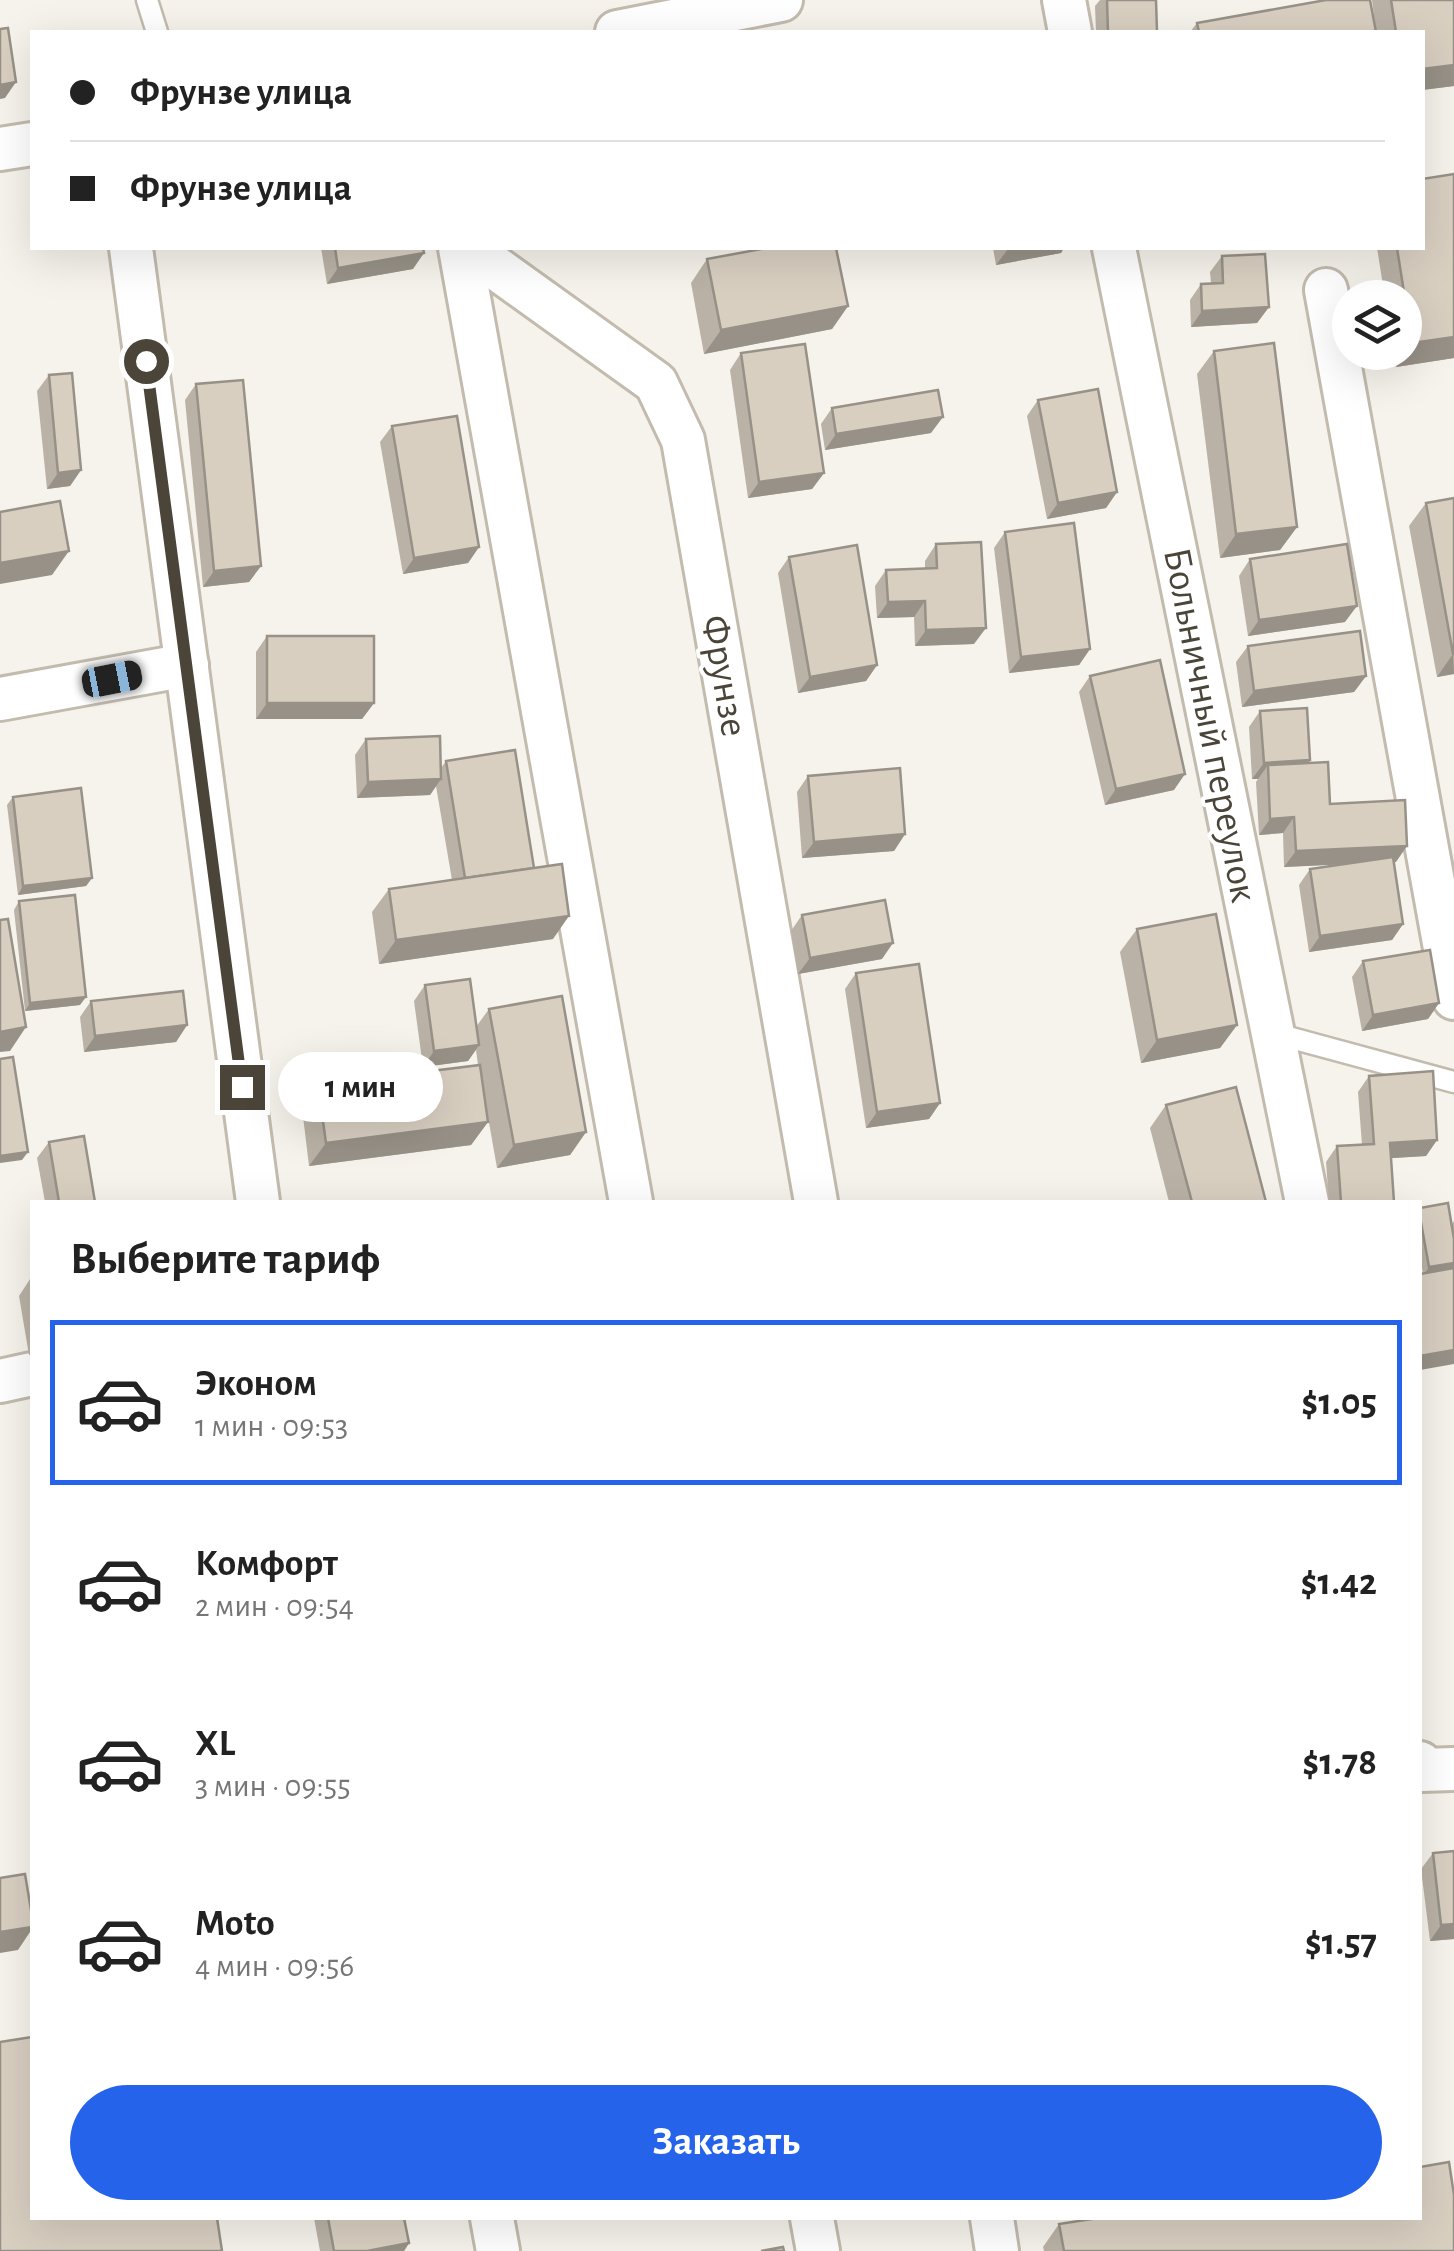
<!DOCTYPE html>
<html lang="ru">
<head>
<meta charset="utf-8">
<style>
	:root { --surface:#fff; --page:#f6f6f6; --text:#222; --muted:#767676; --line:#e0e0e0; --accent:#2563eb }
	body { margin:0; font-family:"Alegreya Sans",sans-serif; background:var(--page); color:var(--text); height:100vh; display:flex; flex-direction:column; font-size:38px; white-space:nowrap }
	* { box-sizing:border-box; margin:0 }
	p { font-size:32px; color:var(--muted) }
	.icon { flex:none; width:55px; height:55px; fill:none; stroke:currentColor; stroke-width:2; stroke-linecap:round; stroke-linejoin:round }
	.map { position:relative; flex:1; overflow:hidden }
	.side { position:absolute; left:30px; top:1200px; width:1392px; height:1020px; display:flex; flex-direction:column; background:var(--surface); border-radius:0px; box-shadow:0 10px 40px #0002 }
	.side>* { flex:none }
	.banner { position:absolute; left:30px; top:30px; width:1395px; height:220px; border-radius:0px; box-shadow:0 10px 40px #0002; display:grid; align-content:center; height:220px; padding:0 40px; background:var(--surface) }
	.controls { position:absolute; left:1332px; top:280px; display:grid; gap:20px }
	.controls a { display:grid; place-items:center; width:90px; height:90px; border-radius:50%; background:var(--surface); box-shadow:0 10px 40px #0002; font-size:50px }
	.end { position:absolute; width:45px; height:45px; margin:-22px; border:12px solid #4b4439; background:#fff; box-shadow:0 0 0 5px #fff }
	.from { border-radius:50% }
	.bubble { position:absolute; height:70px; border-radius:35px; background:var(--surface); box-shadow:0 10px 40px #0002; font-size:32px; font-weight:700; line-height:70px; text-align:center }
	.car { position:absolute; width:30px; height:60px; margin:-30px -15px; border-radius:12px; box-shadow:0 0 8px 2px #0007; background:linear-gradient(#222 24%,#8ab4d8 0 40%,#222 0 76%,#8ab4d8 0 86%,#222 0) }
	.banner b { display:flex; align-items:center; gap:35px; height:95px; font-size:38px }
	.banner b+b { border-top:2px solid var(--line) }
	.banner i { width:25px; height:25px; background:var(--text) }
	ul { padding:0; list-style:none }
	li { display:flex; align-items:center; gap:30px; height:165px; margin:0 20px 15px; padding:0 20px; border:5px solid transparent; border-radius:0px }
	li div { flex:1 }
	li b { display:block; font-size:38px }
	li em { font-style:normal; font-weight:700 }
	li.current { border-color:var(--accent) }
	li>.icon { width:90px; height:90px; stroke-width:1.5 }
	h2 { padding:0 40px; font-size:45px; line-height:120px }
	.button { display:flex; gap:20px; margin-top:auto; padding:20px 40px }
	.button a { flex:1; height:115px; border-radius:60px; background:var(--accent); color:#fff; font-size:40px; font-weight:700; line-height:115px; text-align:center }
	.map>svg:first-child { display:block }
</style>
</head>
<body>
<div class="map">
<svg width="1454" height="2251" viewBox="0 0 1454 2251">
	<rect width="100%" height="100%" fill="#f6f3ec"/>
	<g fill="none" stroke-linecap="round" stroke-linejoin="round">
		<defs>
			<g id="lane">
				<polyline points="147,0 157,32"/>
				<polyline points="1273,1033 1454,1082"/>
			</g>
			<g id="street">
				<polyline points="1064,0 1070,32"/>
				<polyline points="617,32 781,0"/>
				<polyline points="0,149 32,144"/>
				<polyline points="131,248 258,1202"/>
				<polyline points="460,248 631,1202"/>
				<polyline points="468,248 656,383 683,440 816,1202"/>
				<polyline points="1114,248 1307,1202"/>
				<polyline points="1326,290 1454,998"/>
				<polyline points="0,699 187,665"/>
				<polyline points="0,1381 32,1374"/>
				<polyline points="1420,1763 1421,1770 1454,1769"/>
				<polyline points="492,2218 498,2251"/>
				<polyline points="812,2218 818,2251"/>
				<polyline points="992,2218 997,2251"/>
			</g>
		</defs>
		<!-- lane casing -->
		<use href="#lane" stroke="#c2bbae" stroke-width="25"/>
		<!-- street casing -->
		<use href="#street" stroke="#c2bbae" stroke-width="48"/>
		<!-- lane -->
		<use href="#lane" stroke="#fff" stroke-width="20"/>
		<!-- street -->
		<use href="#street" stroke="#fff" stroke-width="42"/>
	</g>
	<!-- wall -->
	<g fill="#bab2a6">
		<polygon points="1100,0 1156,0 1157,32 1096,32 1095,6"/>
		<polygon points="1372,0 1454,0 1454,86 1422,90 1422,32 1376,32"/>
		<polygon points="1197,23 1376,32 1190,32"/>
		<polygon points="1454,174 1454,358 1396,367 1393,352 1405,352 1405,298 1385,298 1377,248 1422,248"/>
		<polygon points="321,248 423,248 413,269 327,284"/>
		<polygon points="993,248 1064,248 1061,253 996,265"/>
		<polygon points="1222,256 1269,307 1257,323 1191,327 1190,300 1201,284 1211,283 1210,272"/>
		<polygon points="707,259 848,306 832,329 704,354 691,283"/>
		<polygon points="1214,351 1297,527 1280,550 1220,558 1197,374"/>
		<polygon points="741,353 824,473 812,489 748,498 730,370"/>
		<polygon points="49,375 81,470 70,486 47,489 37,391"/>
		<polygon points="196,384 261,566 249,582 203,587 185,400"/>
		<polygon points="1038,400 1117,492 1106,508 1047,519 1027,416"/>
		<polygon points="832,408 931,433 825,450 821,424"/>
		<polygon points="392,426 479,547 468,563 403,574 380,442"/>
		<polygon points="1454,498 1454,674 1437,677 1409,526 1426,503"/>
		<polygon points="1005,532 1090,649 1079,665 1009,673 994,548"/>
		<polygon points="936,544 974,644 915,646 914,617 877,618 875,586 886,570 925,568 925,561"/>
		<polygon points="789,557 877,665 866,681 798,693 778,573"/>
		<polygon points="1250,559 1345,622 1248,636 1239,576"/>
		<polygon points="267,636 374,703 362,719 256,719 256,652"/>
		<polygon points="1248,646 1366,676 1354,692 1242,707 1236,662"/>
		<polygon points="1090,676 1174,790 1105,805 1079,692"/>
		<polygon points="1260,711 1310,760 1308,764 1330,804 1396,862 1394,862 1403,924 1392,940 1309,952 1299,885 1310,869 1342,864 1284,867 1283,833 1259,835 1256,782 1258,779 1252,779 1249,727"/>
		<polygon points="366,739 441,768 446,761 534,868 553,939 379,964 372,912 389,889 452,880 436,786 430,795 357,798 355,755"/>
		<polygon points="808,776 905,834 894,851 802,858 797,792"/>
		<polygon points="13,797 92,878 86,886 18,895 7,805"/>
		<polygon points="19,901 80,1005 25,1011 14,910"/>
		<polygon points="802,915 882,959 798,974 791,931"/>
		<polygon points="1137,929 1237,1025 1220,1048 1141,1063 1120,952"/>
		<polygon points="1363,961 1439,1003 1428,1019 1362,1031 1352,977"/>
		<polygon points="856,973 940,1103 929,1119 866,1128 845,989"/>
		<polygon points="425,985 476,1027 489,1009 586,1132 570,1155 497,1168 485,1100 488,1122 471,1145 309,1166 302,1108 318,1085 478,1065 476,1050 468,1061 423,1067 414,1001"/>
		<polygon points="91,1001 187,1025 176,1042 84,1052 80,1017"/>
		<polygon points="1369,1076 1437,1140 1426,1156 1391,1158 1394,1202 1329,1202 1326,1162 1337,1146 1362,1145 1358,1092"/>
		<polygon points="1166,1105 1266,1202 1169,1202 1150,1128"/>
		<polygon points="49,1142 95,1202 45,1202 37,1158"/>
		<polygon points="1420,1208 1452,1224 1454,1221 1454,1268 1423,1274 1420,1256"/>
		<polygon points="32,1276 32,1354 29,1355 19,1296"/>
		<polygon points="1433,1853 1454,1939 1430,1941 1421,1869"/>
		<polygon points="314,2218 404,2218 409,2243 404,2251 320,2251"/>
		<polygon points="1059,2224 1454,2251 1044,2251 1043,2247"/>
	</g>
	<!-- shaded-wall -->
	<g fill="#979187">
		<polygon points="1454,65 1454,86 1422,90 1422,69"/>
		<polygon points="16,82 5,98 0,99 0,85"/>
		<polygon points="1017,248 1064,248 1061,253 996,265 1008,249"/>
		<polygon points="424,253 413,269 327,284 338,268"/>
		<polygon points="848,306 832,329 704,354 721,330"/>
		<polygon points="1269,307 1257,323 1191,327 1202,311"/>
		<polygon points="1454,337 1454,358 1396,367 1412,343"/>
		<polygon points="943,417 931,433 825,450 836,434"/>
		<polygon points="81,470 70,486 47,489 58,473"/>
		<polygon points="824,473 812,489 748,498 759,482"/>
		<polygon points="1117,492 1106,508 1047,519 1058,503"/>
		<polygon points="1297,527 1280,550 1220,558 1236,534"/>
		<polygon points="479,547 468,563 403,574 414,558"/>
		<polygon points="69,551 52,575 0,584 0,563"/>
		<polygon points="261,566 249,582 203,587 214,571"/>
		<polygon points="925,601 914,617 877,618 888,602"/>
		<polygon points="1357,606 1345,622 1248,636 1259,620"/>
		<polygon points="986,628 974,644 915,646 926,630"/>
		<polygon points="1090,649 1079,665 1009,673 1021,657"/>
		<polygon points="1453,654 1454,674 1437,677"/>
		<polygon points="877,665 866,681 798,693 810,677"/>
		<polygon points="1366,676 1354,692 1242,707 1254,691"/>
		<polygon points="267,703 374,703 362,719 256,719"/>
		<polygon points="1310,760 1299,776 1268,765 1258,779 1252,779 1264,763"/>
		<polygon points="1185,774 1174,790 1105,805 1116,789"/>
		<polygon points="441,779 430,795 357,798 368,782"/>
		<polygon points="1294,817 1283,833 1259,835 1270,819"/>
		<polygon points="905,834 894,851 802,858 814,842"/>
		<polygon points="1407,846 1396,862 1284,867 1296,851"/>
		<polygon points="92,878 86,886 18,895 23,886"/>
		<polygon points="569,916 553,939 379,964 396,940"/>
		<polygon points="1403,924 1392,940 1309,952 1320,936"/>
		<polygon points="893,943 882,959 798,974 810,958"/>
		<polygon points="86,997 80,1005 25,1011 30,1003"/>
		<polygon points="1439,1003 1428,1019 1362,1031 1373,1015"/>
		<polygon points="187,1025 176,1042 84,1052 95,1036"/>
		<polygon points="1237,1025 1220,1048 1141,1063 1157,1040"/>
		<polygon points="26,1027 10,1051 0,1052 0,1032"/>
		<polygon points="479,1045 468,1061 423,1067 434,1051"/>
		<polygon points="940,1103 929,1119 866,1128 877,1112"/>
		<polygon points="488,1122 471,1145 309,1166 326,1143"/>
		<polygon points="586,1132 570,1155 497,1168 514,1145"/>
		<polygon points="1437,1140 1426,1156 1378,1159 1390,1143"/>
		<polygon points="28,1152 22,1160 0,1163 0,1156"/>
		<polygon points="1454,1263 1454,1268 1424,1275 1429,1267"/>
		<polygon points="1454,1350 1454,1364 1420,1370 1420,1356"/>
		<polygon points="1454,1924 1454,1939 1430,1941 1441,1925"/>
		<polygon points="32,1927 32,1929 18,1950 0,1953 0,1932"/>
		<polygon points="409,2243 404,2251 367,2251"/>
	</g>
	<!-- building -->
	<g fill="#d8cfc1" stroke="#979187" stroke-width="2.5">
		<polygon points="1107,0 1156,0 1157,32 1108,32"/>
		<polygon points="1326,0 1370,0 1376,32 1199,32 1197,23"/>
		<polygon points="1391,0 1454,0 1454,65 1422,69 1422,32 1396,32"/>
		<polygon points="8,28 16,82 0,85 0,29"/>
		<polygon points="1454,174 1454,337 1412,343 1397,248 1422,248 1422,179"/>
		<polygon points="335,248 423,248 424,253 338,268"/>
		<polygon points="767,248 836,248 848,306 721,330 707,259"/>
		<polygon points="1265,254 1269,307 1202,311 1201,284 1223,283 1222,256"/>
		<polygon points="1274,343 1297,527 1236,534 1214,351"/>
		<polygon points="805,344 824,473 759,482 741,353"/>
		<polygon points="72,373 81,470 58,473 49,375"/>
		<polygon points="243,380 261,566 214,571 196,384"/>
		<polygon points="1098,389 1117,492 1058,503 1038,400"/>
		<polygon points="938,390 943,417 836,434 832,408"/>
		<polygon points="457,416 479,547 414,558 392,426"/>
		<polygon points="1454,498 1454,654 1453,654 1426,503"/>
		<polygon points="60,501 69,551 0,563 0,512"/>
		<polygon points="1074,523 1090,649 1021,657 1005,532"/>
		<polygon points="981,542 986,628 926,630 925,601 888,602 886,570 937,568 936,544"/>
		<polygon points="1347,544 1357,606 1259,620 1250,559"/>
		<polygon points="857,545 877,665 810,677 789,557"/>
		<polygon points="1360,631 1366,676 1254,691 1248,646"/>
		<rect x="267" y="636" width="107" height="67"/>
		<polygon points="1160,660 1185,774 1116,789 1090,676"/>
		<polygon points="1307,708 1310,760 1264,763 1260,711"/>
		<polygon points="440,736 441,779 368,782 366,739"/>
		<polygon points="515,750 534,868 465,878 446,761"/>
		<polygon points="1328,762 1330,804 1405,800 1407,846 1296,851 1294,817 1270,819 1268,765"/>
		<polygon points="900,768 905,834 814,842 808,776"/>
		<polygon points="81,788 92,878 23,886 13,797"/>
		<polygon points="1393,857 1403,924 1320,936 1310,869"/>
		<polygon points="562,864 569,916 396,940 389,889"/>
		<polygon points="75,895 86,997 30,1003 19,901"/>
		<polygon points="885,900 893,943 810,958 802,915"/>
		<polygon points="1216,914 1237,1025 1157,1040 1137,929"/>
		<polygon points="8,919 26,1027 0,1032 0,920"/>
		<polygon points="1430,950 1439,1003 1373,1015 1363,961"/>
		<polygon points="919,964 940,1103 877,1112 856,973"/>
		<polygon points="470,979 479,1045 434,1051 425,985"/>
		<polygon points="183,991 187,1025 95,1036 91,1001"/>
		<polygon points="562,996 586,1132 514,1145 489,1009"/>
		<polygon points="13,1057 28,1152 0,1156 0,1059"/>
		<polygon points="480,1065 488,1122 326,1143 318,1085"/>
		<polygon points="1433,1071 1437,1140 1390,1143 1394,1202 1341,1202 1337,1146 1374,1144 1369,1076"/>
		<polygon points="1236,1087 1266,1202 1192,1202 1166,1105"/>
		<polygon points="84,1136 95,1202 59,1202 49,1142"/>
		<polygon points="1448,1203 1454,1239 1454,1263 1429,1267 1420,1217 1420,1208"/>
		<polygon points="1454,1268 1454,1350 1420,1356 1420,1274"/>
		<polygon points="1454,1851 1454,1924 1441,1925 1433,1853"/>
		<polygon points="25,1874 32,1916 32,1927 0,1932 0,1878"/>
		<polygon points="32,2037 32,2218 217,2218 222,2251 0,2251 0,2042"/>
		<polygon points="1449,2162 1454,2195 1454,2251 1064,2251 1059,2224 1098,2218 1420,2218 1420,2167"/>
		<polygon points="328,2218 404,2218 409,2243 367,2251 334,2251"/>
		<polygon points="783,2247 784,2251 761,2251"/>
	</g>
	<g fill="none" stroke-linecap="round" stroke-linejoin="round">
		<!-- route -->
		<polyline stroke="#4b4439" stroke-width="12" points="146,361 242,1087"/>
	</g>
	<g text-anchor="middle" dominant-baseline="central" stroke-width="8" stroke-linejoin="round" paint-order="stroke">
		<!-- street labels -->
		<g font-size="40" fill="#4b4439" stroke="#fff">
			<text transform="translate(724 676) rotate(80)">Фрунзе</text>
			<text transform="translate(1210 725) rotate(79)">Больничный переулок</text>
		</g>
	</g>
</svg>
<div class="controls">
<a><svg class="icon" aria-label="layers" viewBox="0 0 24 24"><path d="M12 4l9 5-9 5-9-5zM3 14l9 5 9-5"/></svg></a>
</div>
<i class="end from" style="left:146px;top:361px"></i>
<i class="end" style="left:242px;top:1087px"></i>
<div class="bubble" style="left:278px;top:1052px;width:165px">1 мин</div>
<i class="car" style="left:112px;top:679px;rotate:79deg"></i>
<div class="banner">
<b><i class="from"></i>Фрунзе улица</b>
<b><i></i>Фрунзе улица</b>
</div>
<section class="side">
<h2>Выберите тариф</h2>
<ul>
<li class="current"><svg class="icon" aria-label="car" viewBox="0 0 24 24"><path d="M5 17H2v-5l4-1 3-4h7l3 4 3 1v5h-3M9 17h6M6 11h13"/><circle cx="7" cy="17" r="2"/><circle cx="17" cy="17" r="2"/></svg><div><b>Эконом</b><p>1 мин · 09:53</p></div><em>$1.05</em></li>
<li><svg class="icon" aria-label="car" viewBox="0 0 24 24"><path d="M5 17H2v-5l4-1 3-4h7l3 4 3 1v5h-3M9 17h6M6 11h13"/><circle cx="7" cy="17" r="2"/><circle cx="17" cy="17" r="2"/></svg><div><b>Комфорт</b><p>2 мин · 09:54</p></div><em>$1.42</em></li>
<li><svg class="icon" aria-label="car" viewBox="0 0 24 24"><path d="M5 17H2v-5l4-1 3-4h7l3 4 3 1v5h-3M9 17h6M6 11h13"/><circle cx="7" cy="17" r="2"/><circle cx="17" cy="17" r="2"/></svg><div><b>XL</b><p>3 мин · 09:55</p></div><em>$1.78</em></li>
<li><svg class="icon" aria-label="car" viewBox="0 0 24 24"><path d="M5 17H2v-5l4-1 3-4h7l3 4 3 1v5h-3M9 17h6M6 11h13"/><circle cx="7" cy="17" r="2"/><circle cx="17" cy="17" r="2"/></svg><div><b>Moto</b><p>4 мин · 09:56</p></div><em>$1.57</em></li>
</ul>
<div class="button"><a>Заказать</a></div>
</section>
</div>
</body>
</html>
